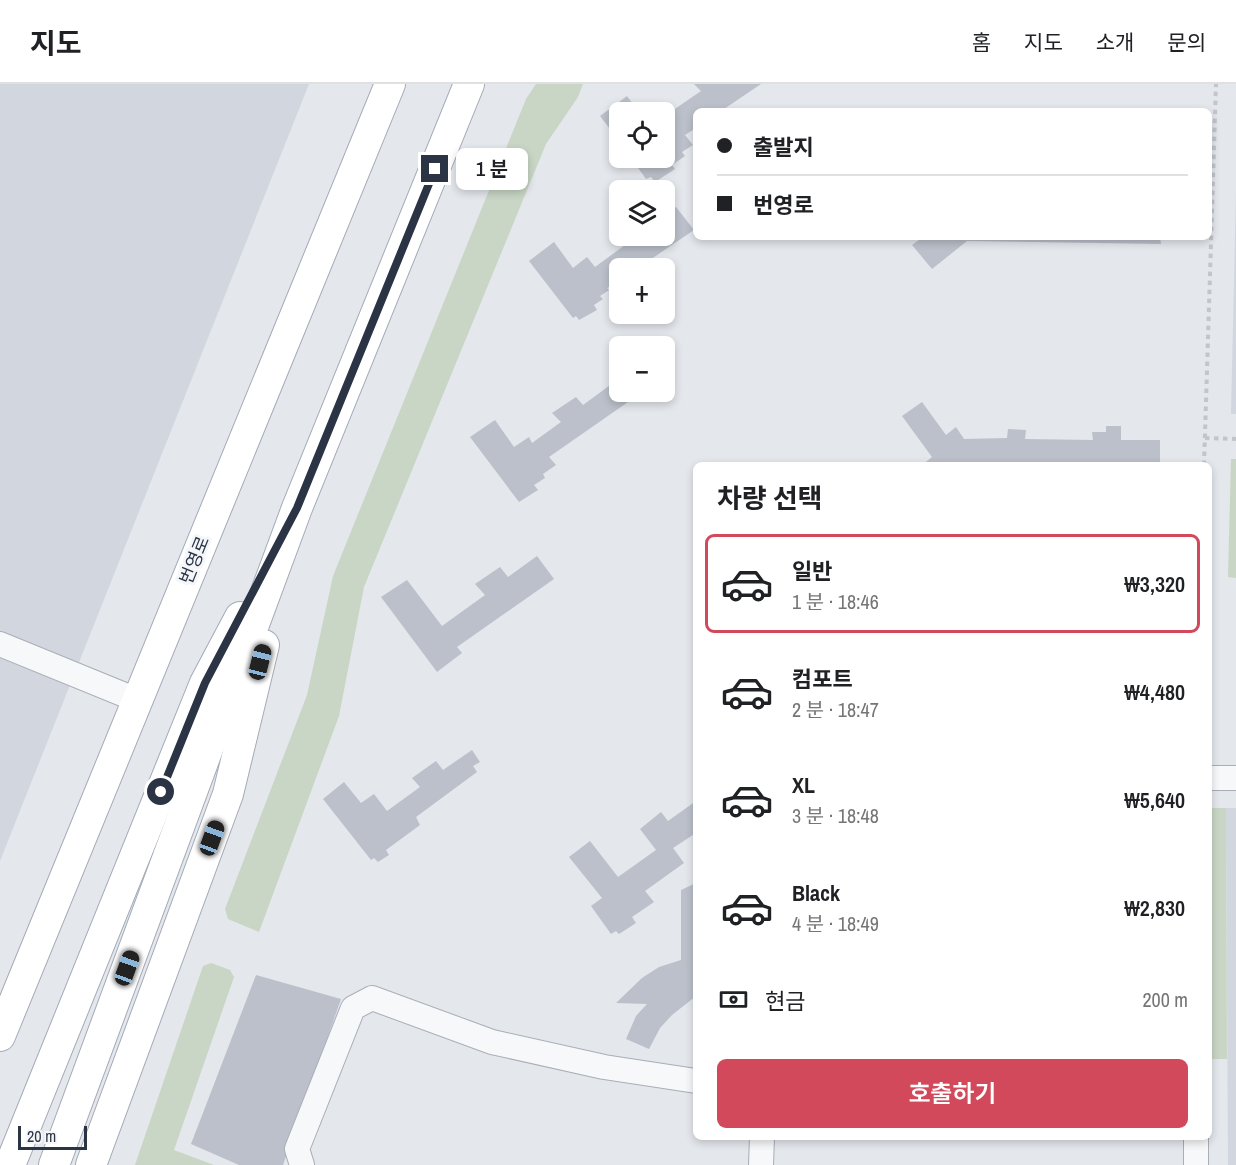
<!DOCTYPE html>
<html lang="ko">
<head>
<meta charset="utf-8">
<style>
	:root { --surface:#fff; --page:#f2f2f2; --text:#202124; --muted:#757577; --line:#e0e0e0; --accent:#d1495b }
	body { margin:0; font-family:"Archivo Narrow","Noto Sans KR",sans-serif; background:var(--page); color:var(--text); height:100vh; display:flex; flex-direction:column; font-size:22px; white-space:nowrap }
	* { box-sizing:border-box; margin:0 }
	p { font-size:20px; color:var(--muted) }
	.icon { flex:none; width:33px; height:33px; fill:none; stroke:currentColor; stroke-width:2; stroke-linecap:round; stroke-linejoin:round }
	.map { position:relative; flex:1; overflow:hidden }
	.panel { position:absolute; left:693px; top:378px; width:519px; height:678px; display:flex; flex-direction:column; background:var(--surface); border-radius:9px; box-shadow:0 3px 9px #0003 }
	.panel>* { flex:none }
	.hud { position:absolute; left:693px; top:24px; width:519px; height:132px; border-radius:9px; box-shadow:0 3px 9px #0003; display:grid; align-content:center; height:132px; padding:0 24px; background:var(--surface) }
	.fabs { position:absolute; left:609px; top:18px; display:grid; gap:12px }
	.fabs a { display:grid; place-items:center; width:66px; height:66px; border-radius:9px; background:var(--surface); box-shadow:0 3px 9px #0003; font-size:30px }
	.scale { position:absolute; left:18px; bottom:15px; width:69px; box-sizing:border-box; padding-left:6px; border:3px solid #2b3445; border-top:0; font-size:16px; line-height:21px; white-space:nowrap; color:#2b3445; -webkit-text-stroke:4px #f4f6f9; paint-order:stroke }
	.end { position:absolute; width:27px; height:27px; margin:-14px; border:8px solid #2b3445; background:#fff; box-shadow:0 0 0 3px #fff }
	.from { border-radius:50% }
	.bubble { position:absolute; height:42px; border-radius:9px; background:var(--surface); box-shadow:0 3px 9px #0003; font-size:20px; font-weight:600; line-height:42px; text-align:center }
	.car { position:absolute; width:18px; height:36px; margin:-18px -9px; border-radius:8px; box-shadow:0 0 4px 2px #0007; background:linear-gradient(#222 24%,#8ab4d8 0 40%,#222 0 76%,#8ab4d8 0 86%,#222 0) }
	.hud b { display:flex; align-items:center; gap:21px; height:57px; font-size:22px }
	.hud b+b { border-top:2px solid var(--line) }
	.hud i { width:15px; height:15px; background:var(--text) }
	ul { padding:0; list-style:none }
	li { display:flex; align-items:center; gap:18px; height:99px; margin:0 12px 9px; padding:0 12px; border:3px solid transparent; border-radius:9px }
	li div { flex:1 }
	li b { display:block; font-size:22px }
	li em { font-style:normal; font-weight:600 }
	li.selected { border-color:var(--accent) }
	li>.icon { width:54px; height:54px; stroke-width:1.5 }
	h2 { padding:0 24px; font-size:27px; line-height:72px }
	.pay { display:flex; align-items:center; gap:15px; height:66px; padding:0 24px; font-size:22px }
	.pay p { margin-inline-start:auto }
	.action { display:flex; gap:12px; margin-top:auto; padding:12px 24px }
	.action a { flex:1; height:69px; border-radius:9px; background:var(--accent); color:#fff; font-size:24px; font-weight:600; line-height:69px; text-align:center }
	header { display:flex; align-items:center; gap:36px; box-sizing:border-box; height:84px; padding:0 30px; background:var(--surface); border-bottom:2px solid var(--line) }
	header strong { font-size:28px }
	nav { display:flex; gap:33px; margin-inline-start:auto; font-size:21px }
	.map>svg:first-child { display:block }
</style>
</head>
<body>
<header>
<strong>지도</strong>
<nav><a>홈</a><a>지도</a><a>소개</a><a>문의</a></nav>
</header>
<div class="map">
<svg width="1236" height="1081" viewBox="0 0 1236 1081">
	<rect width="100%" height="100%" fill="#e4e7ec"/>
	<!-- built -->
	<g fill="#d2d6de">
		<polygon points="0,0 309,0 0,777"/>
		<polygon points="1236,106 1236,330 1231,330"/>
		<polygon points="1226,724 1236,724 1236,1081 1228,1081"/>
	</g>
	<!-- green -->
	<g fill="#c9d6c5">
		<polygon points="536,0 583,0 578,13 546,60 364,503 339,632 259,848 228,835 225,825 307,611 333,492 526,15"/>
		<polygon points="1231,375 1236,375 1236,494 1228,493"/>
		<polygon points="1209,724 1226,724 1227,975 1209,975"/>
		<polygon points="211,879 230,886 234,893 174,1066 214,1081 135,1081 203,882"/>
	</g>
	<!-- building -->
	<g fill="#bbc0ca">
		<polygon points="694,0 761,0 721,27 696,27 696,44 685,51 693,61 682,68 685,72 672,81 675,85 655,98 651,93 646,95 631,74 664,74 664,28 667,27 669,29 701,7"/>
		<polygon points="627,12 639,28 620,28 620,58 600,32"/>
		<polygon points="676,123 694,146 638,184 620,184 620,197 607,204 609,206 600,212 603,215 594,221 597,226 579,236 576,232 573,234 529,177 554,158 573,184 587,173 595,183 625,161 615,152 620,148 620,152 664,152 664,132"/>
		<polygon points="923,153 1160,153 1161,160 967,157 932,185 912,161"/>
		<polygon points="613,299 628,318 549,373 556,381 543,390 545,394 534,401 538,406 519,418 470,353 495,336 514,363 529,353 532,359 561,338 552,329 576,313 583,321"/>
		<polygon points="922,318 946,351 956,343 964,355 1007,354 1008,345 1026,346 1025,355 1093,356 1092,348 1106,348 1106,342 1121,342 1121,356 1160,356 1160,381 922,381 932,373 902,332"/>
		<polygon points="537,472 554,495 457,563 462,569 437,588 381,513 407,496 442,542 485,511 475,500 500,483 508,493"/>
		<polygon points="472,666 480,678 473,682 477,688 416,733 420,741 386,766 389,771 378,778 374,774 371,776 323,715 344,698 361,719 374,710 387,727 420,703 412,694 436,677 443,686"/>
		<polygon points="696,717 696,749 673,764 684,779 645,807 654,818 632,833 636,839 619,850 616,847 611,850 591,822 602,814 569,773 590,757 618,793 656,766 640,745 661,728 668,737"/>
		<polygon points="696,799 696,912 672,931 660,944 649,965 626,955 636,932 647,920 616,919 642,894 659,883 681,876 681,806"/>
		<polygon points="256,891 341,915 283,1081 239,1081 191,1060"/>
	</g>
	<g fill="none" stroke-linecap="round" stroke-linejoin="round">
		<defs>
			<g id="minor">
				<polyline points="0,560 137,616"/>
				<polyline points="1209,694 1236,694"/>
				<polyline points="1196,1053 1196,1081"/>
				<polyline points="302,1081 297,1065 353,924 372,914 492,958 604,983 696,997"/>
				<polyline points="761,1081 762,1053"/>
			</g>
			<g id="major">
				<polyline points="0,952 390,0"/>
				<polyline points="10,1081 205,599 240,533"/>
				<polyline points="54,1081 297,424 469,0"/>
				<polyline points="91,1081 228,710 264,561"/>
			</g>
		</defs>
		<!-- minor casing -->
		<use href="#minor" stroke="#a9aeb7" stroke-width="26"/>
		<!-- major casing -->
		<use href="#major" stroke="#a3abb8" stroke-width="32"/>
		<!-- path -->
		<g stroke="#c2c5cb" stroke-width="4" stroke-dasharray="4.5 4.5" stroke-linecap="butt">
			<polyline points="1205,354 1236,355"/>
			<polyline points="1204,381 1216,0"/>
		</g>
		<!-- minor -->
		<use href="#minor" stroke="#f7f8fa" stroke-width="24"/>
		<!-- major -->
		<use href="#major" stroke="#fff" stroke-width="30"/>
	</g>
	<g fill="none" stroke-linecap="round" stroke-linejoin="round">
		<!-- route -->
		<polyline stroke="#2b3445" stroke-width="8" points="161,708 205,599 297,424 435,85"/>
	</g>
	<g text-anchor="middle" dominant-baseline="central" stroke-width="6" stroke-linejoin="round" paint-order="stroke">
		<!-- street labels -->
		<g font-size="18" fill="#2b3445" stroke="#f4f6f9">
			<text transform="translate(194 476) rotate(-68)">번영로</text>
		</g>
	</g>
</svg>
<div class="fabs">
<a><svg class="icon" aria-label="locate" viewBox="0 0 24 24"><circle cx="12" cy="12" r="6"/><path d="M12 2v4M12 18v4M2 12h4M18 12h4"/></svg></a>
<a><svg class="icon" aria-label="layers" viewBox="0 0 24 24"><path d="M12 4l9 5-9 5-9-5zM3 14l9 5 9-5"/></svg></a>
<a>+</a>
<a>−</a>
</div>
<div class="scale">20 m</div>
<i class="end from" style="left:161px;top:708px"></i>
<i class="end" style="left:435px;top:85px"></i>
<div class="bubble" style="left:456px;top:64px;width:72px">1 분</div>
<i class="car" style="left:260px;top:578px;rotate:14deg"></i>
<i class="car" style="left:212px;top:754px;rotate:20deg"></i>
<i class="car" style="left:127px;top:884px;rotate:20deg"></i>
<div class="hud">
<b><i class="from"></i>출발지</b>
<b><i></i>번영로</b>
</div>
<section class="panel">
<h2>차량 선택</h2>
<ul>
<li class="selected"><svg class="icon" aria-label="car" viewBox="0 0 24 24"><path d="M5 17H2v-5l4-1 3-4h7l3 4 3 1v5h-3M9 17h6M6 11h13"/><circle cx="7" cy="17" r="2"/><circle cx="17" cy="17" r="2"/></svg><div><b>일반</b><p>1 분 · 18:46</p></div><em>₩3,320</em></li>
<li><svg class="icon" aria-label="car" viewBox="0 0 24 24"><path d="M5 17H2v-5l4-1 3-4h7l3 4 3 1v5h-3M9 17h6M6 11h13"/><circle cx="7" cy="17" r="2"/><circle cx="17" cy="17" r="2"/></svg><div><b>컴포트</b><p>2 분 · 18:47</p></div><em>₩4,480</em></li>
<li><svg class="icon" aria-label="car" viewBox="0 0 24 24"><path d="M5 17H2v-5l4-1 3-4h7l3 4 3 1v5h-3M9 17h6M6 11h13"/><circle cx="7" cy="17" r="2"/><circle cx="17" cy="17" r="2"/></svg><div><b>XL</b><p>3 분 · 18:48</p></div><em>₩5,640</em></li>
<li><svg class="icon" aria-label="car" viewBox="0 0 24 24"><path d="M5 17H2v-5l4-1 3-4h7l3 4 3 1v5h-3M9 17h6M6 11h13"/><circle cx="7" cy="17" r="2"/><circle cx="17" cy="17" r="2"/></svg><div><b>Black</b><p>4 분 · 18:49</p></div><em>₩2,830</em></li>
</ul>
<div class="pay"><svg class="icon" aria-label="cash" viewBox="0 0 24 24"><path d="M3 7h18v10H3z"/><circle cx="12" cy="12" r="2"/></svg>현금<p>200 m</p></div>
<div class="action"><a>호출하기</a></div>
</section>
</div>
</body>
</html>
